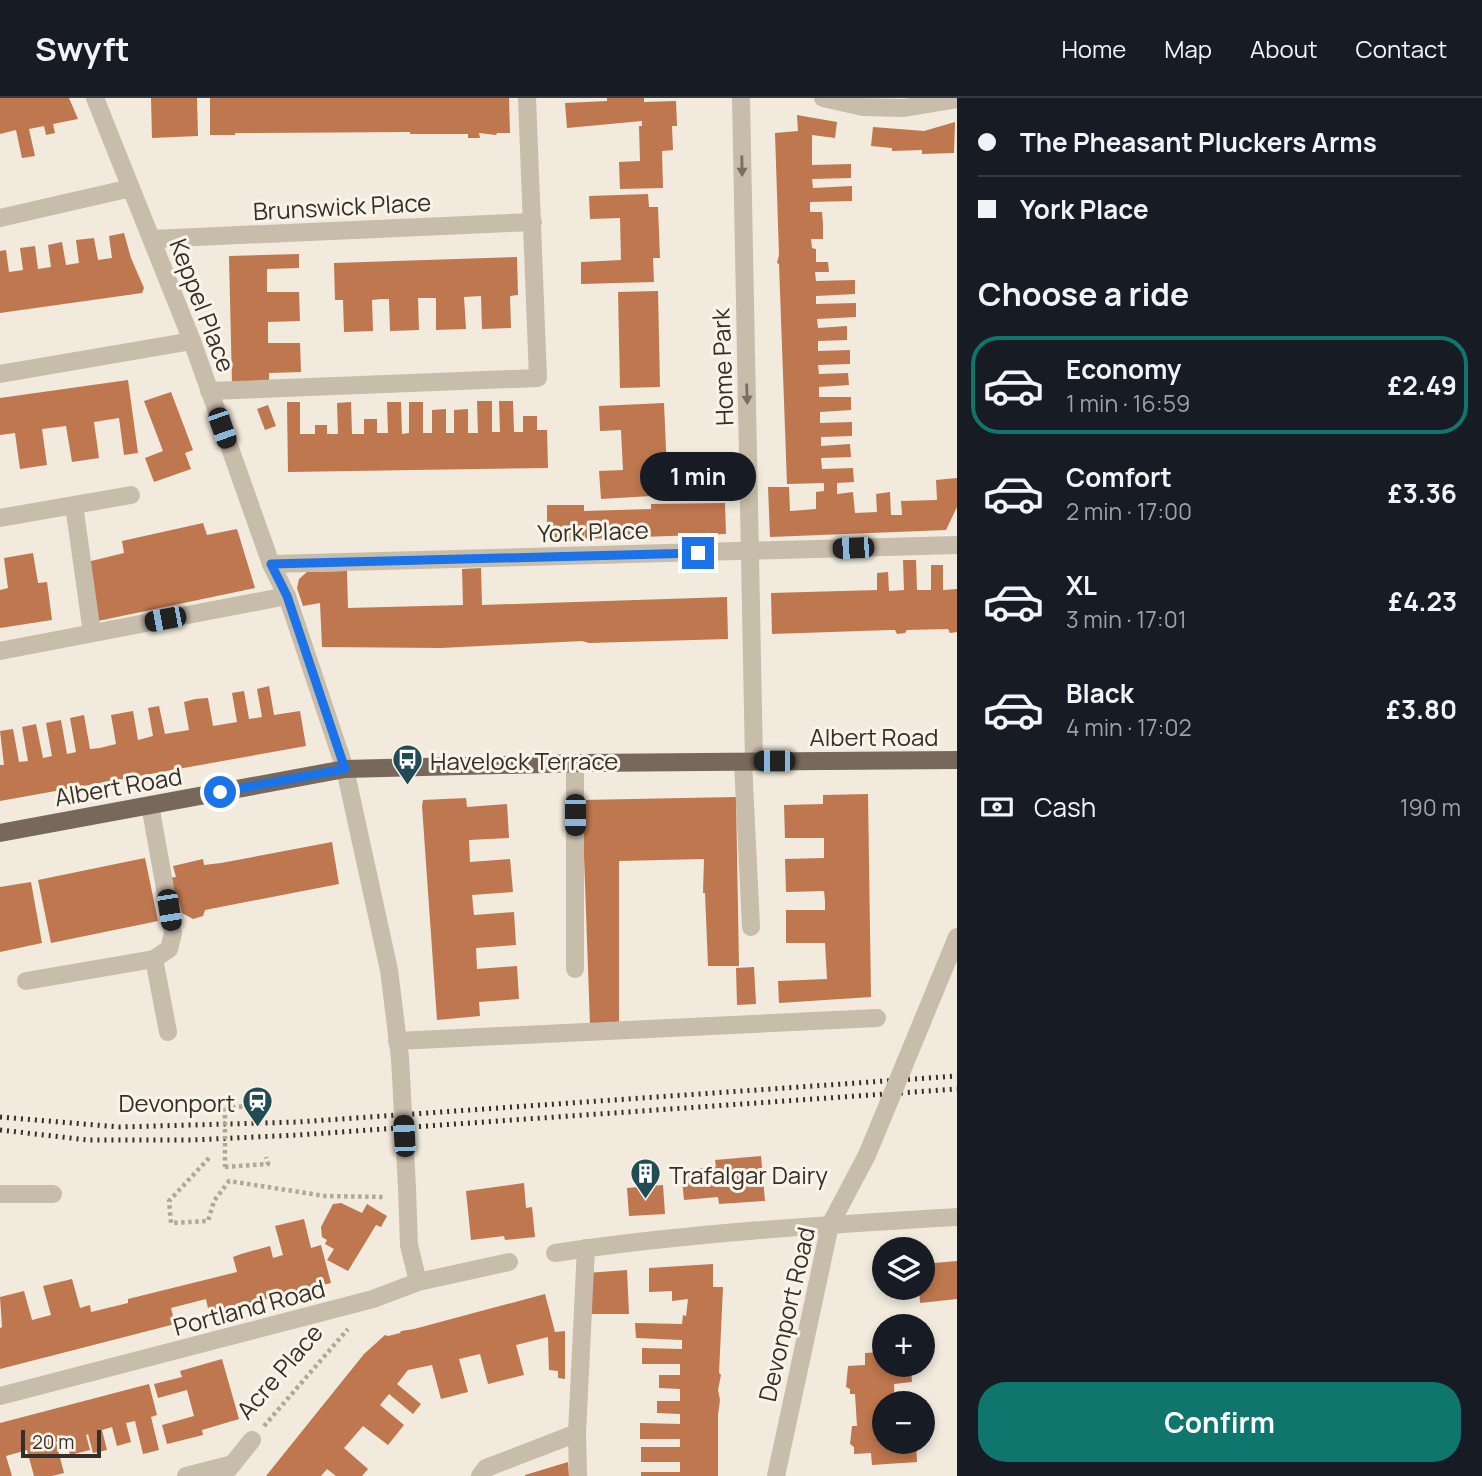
<!DOCTYPE html>
<html lang="en">
<head>
<meta charset="utf-8">
<style>
	:root { --surface:#171b24; --page:#242831; --text:#f1f3f6; --muted:#9ea1a6; --line:#363941; --accent:#0f766e }
	body { margin:0; font-family:Manrope,sans-serif; background:var(--page); color:var(--text); height:100vh; display:flex; flex-direction:column; font-size:26px; white-space:nowrap }
	* { box-sizing:border-box; margin:0 }
	p { font-size:23px; color:var(--muted) }
	.icon { flex:none; width:38px; height:38px; fill:none; stroke:currentColor; stroke-width:2; stroke-linecap:round; stroke-linejoin:round }
	.map { position:relative; flex:1; overflow:hidden }
	.drawer { display:flex; flex-direction:column; background:var(--surface); width:525px }
	.drawer>* { flex:none }
	.banner { display:grid; align-content:center; height:154px; padding:0 21px; background:var(--surface) }
	.controls { position:absolute; left:872px; top:1139px; display:grid; gap:14px }
	.controls a { display:grid; place-items:center; width:63px; height:63px; border-radius:50%; background:var(--surface); box-shadow:0 4px 10px #0003; font-size:35px }
	.scale { position:absolute; left:21px; bottom:18px; width:80px; box-sizing:border-box; padding-left:7px; border:4px solid #362f29; border-top:0; font-size:19px; line-height:24px; white-space:nowrap; color:#362f29; -webkit-text-stroke:5px #f9f4ea; paint-order:stroke }
	.end { position:absolute; width:32px; height:32px; margin:-16px; border:9px solid #1a73e8; background:#fff; box-shadow:0 0 0 4px #fff }
	.from { border-radius:50% }
	.bubble { position:absolute; height:49px; border-radius:24px; background:var(--surface); box-shadow:0 4px 10px #0003; font-size:23px; font-weight:700; line-height:49px; text-align:center }
	.car { position:absolute; width:21px; height:42px; margin:-21px -10px; border-radius:9px; box-shadow:0 0 5px 2px #0007; background:linear-gradient(#222 24%,#8ab4d8 0 40%,#222 0 76%,#8ab4d8 0 86%,#222 0) }
	.banner b { display:flex; align-items:center; gap:24px; height:66px; font-size:26px }
	.banner b+b { border-top:2px solid var(--line) }
	.banner i { width:18px; height:18px; background:var(--text) }
	ul { padding:0; list-style:none }
	li { display:flex; align-items:center; gap:21px; height:98px; margin:0 14px 10px; padding:0 7px; border:4px solid transparent; border-radius:28px }
	li div { flex:1 }
	li b { display:block; font-size:26px }
	li em { font-style:normal; font-weight:700 }
	li.selected { border-color:var(--accent) }
	li>.icon { width:63px; height:63px; stroke-width:1.5 }
	h2 { padding:0 21px; font-size:32px; line-height:84px }
	.pay { display:flex; align-items:center; gap:18px; height:77px; padding:0 21px; font-size:26px }
	.pay p { margin-inline-start:auto }
	.action { display:flex; gap:14px; margin-top:auto; padding:14px 21px }
	.action a { flex:1; height:80px; border-radius:28px; background:var(--accent); color:#fff; font-size:28px; font-weight:700; line-height:80px; text-align:center }
	header { display:flex; align-items:center; gap:42px; box-sizing:border-box; height:98px; padding:0 35px; background:var(--surface); border-bottom:2px solid var(--line) }
	header strong { font-size:33px }
	nav { display:flex; gap:38px; margin-inline-start:auto; font-size:24px }
	main { display:flex; flex:1; min-height:0 }
	.map>svg:first-child { display:block }
</style>
</head>
<body>
<header>
<strong>Swyft</strong>
<nav><a>Home</a><a>Map</a><a>About</a><a>Contact</a></nav>
</header>
<main>
<div class="map">
<svg width="957" height="1378" viewBox="0 0 957 1378">
	<rect width="100%" height="100%" fill="#f1eadd"/>
	<!-- building -->
	<g fill="#be774e">
		<polygon points="0,0 69,0 78,21 53,26 55,35 46,37 44,28 29,31 35,58 22,60 16,32 0,36"/>
		<polygon points="151,0 197,0 198,38 152,40"/>
		<polygon points="210,0 509,0 510,35 497,35 496,37 479,35 480,40 468,40 468,36 410,36 410,34 235,35 235,37 210,37"/>
		<polygon points="607,0 644,0 644,4 676,3 677,28 672,28 673,52 662,53 663,90 620,91 619,64 640,63 639,28 642,28 642,23 567,30 565,5 607,3"/>
		<polygon points="797,17 837,24 835,40 812,37 812,67 851,66 851,80 812,81 813,90 852,88 852,103 810,104 810,114 822,114 823,127 823,141 811,141 812,150 816,151 816,164 828,164 829,174 815,174 816,183 855,182 855,196 816,198 816,206 856,205 856,219 817,221 818,230 847,228 847,242 818,243 818,253 850,252 850,266 818,267 819,276 848,275 849,287 819,289 819,299 851,299 851,312 820,314 820,325 852,324 852,338 821,339 821,348 850,346 851,359 821,360 822,371 853,370 854,384 837,385 837,396 853,394 855,415 877,414 876,396 890,394 891,417 902,417 901,403 937,402 936,382 957,380 957,409 946,432 770,439 768,389 789,389 790,413 816,411 816,394 824,393 824,385 787,386 779,166 777,165 779,157 775,35 798,33"/>
		<polygon points="955,24 954,55 922,56 922,52 892,53 892,50 871,48 873,29 924,33"/>
		<polygon points="648,96 649,109 658,109 660,160 653,160 654,184 581,186 581,164 621,162 620,120 590,121 589,98"/>
		<polygon points="124,135 131,160 144,190 142,195 0,215 0,153 6,152 9,174 23,172 20,150 35,148 38,171 51,169 48,147 62,144 66,167 79,165 76,142 94,140 98,162 112,160 109,138"/>
		<polygon points="299,156 299,170 267,171 267,194 299,194 300,223 268,224 268,245 300,245 301,274 269,275 269,285 232,286 229,158"/>
		<polygon points="517,159 518,197 510,198 511,230 482,231 481,198 464,199 466,231 436,232 436,200 418,200 419,232 390,233 389,201 381,201 372,202 373,233 344,234 343,202 335,202 334,165"/>
		<polygon points="658,193 660,289 620,290 618,194"/>
		<polygon points="128,282 138,355 124,357 119,320 94,324 99,360 72,364 66,328 42,331 47,367 20,371 15,335 0,337 0,300"/>
		<polygon points="171,294 193,352 185,355 191,371 154,384 145,360 163,353 144,303"/>
		<polygon points="477,303 492,303 492,334 500,334 499,303 513,303 514,334 523,334 523,318 537,318 537,332 547,332 548,370 288,374 287,304 300,304 300,336 315,336 315,327 327,327 327,336 338,336 337,305 351,304 352,336 364,336 364,321 377,321 377,335 388,335 387,304 401,304 402,336 409,335 409,304 423,304 423,335 432,335 432,312 446,311 446,335 454,335 454,312 468,311 468,335 478,335"/>
		<polygon points="664,305 668,397 601,401 599,373 623,372 621,332 600,333 599,308"/>
		<polygon points="268,307 276,328 265,332 257,311"/>
		<polygon points="725,405 726,436 585,441 584,431 584,443 547,443 547,407 584,407 584,413 651,411 651,406"/>
		<polygon points="203,425 207,437 237,431 255,490 98,523 87,464 124,455 122,443"/>
		<polygon points="33,455 38,485 47,484 52,522 0,530 0,492 8,490 4,460"/>
		<polygon points="903,462 916,462 917,492 931,492 931,467 943,467 943,492 957,491 957,534 950,535 948,531 907,532 905,535 897,536 895,532 890,532 772,536 771,495 877,492 877,475 888,474 889,493 904,492"/>
		<polygon points="481,470 482,507 727,499 728,541 589,545 582,543 441,550 322,549 320,505 303,508 297,490 299,481 307,474 347,473 348,510 463,507 462,471"/>
		<polygon points="269,588 274,617 300,613 306,648 0,703 0,667 4,667 0,633 13,631 19,664 28,663 22,629 36,626 43,660 52,658 46,625 61,622 67,656 76,654 70,620 84,617 90,651 100,650 116,646 111,617 133,613 138,642 153,638 148,610 159,608 165,636 189,632 184,604 195,601 208,600 213,628 237,624 232,595 244,593 249,621 262,619 257,591"/>
		<polygon points="868,696 871,899 779,905 778,883 827,881 825,845 786,845 786,812 825,812 825,803 824,793 786,794 785,761 824,760 824,740 785,740 784,707 823,706 823,697"/>
		<polygon points="736,699 739,868 708,868 705,795 703,795 704,761 619,763 619,924 590,926 582,702"/>
		<polygon points="466,700 467,709 507,706 509,740 469,742 470,764 510,761 513,794 472,797 474,817 514,814 516,847 476,850 477,871 517,868 519,901 479,904 480,918 437,922 422,708 423,702"/>
		<polygon points="332,744 339,786 205,812 203,818 193,821 182,815 179,803 174,805 169,780 176,779 173,768 203,761 204,767 221,765"/>
		<polygon points="145,760 158,823 51,845 38,782"/>
		<polygon points="31,784 42,845 0,854 0,789"/>
		<polygon points="754,869 756,906 737,907 736,870"/>
		<polygon points="761,1058 765,1103 719,1106 718,1099 684,1102 681,1072 716,1069 715,1062"/>
		<polygon points="524,1085 526,1110 532,1109 535,1139 505,1142 504,1138 471,1142 466,1093"/>
		<polygon points="663,1087 665,1116 629,1118 627,1090"/>
		<polygon points="341,1105 362,1115 367,1106 387,1118 381,1129 376,1127 348,1173 327,1162 334,1151 325,1146 327,1142 322,1139 321,1129 333,1106"/>
		<polygon points="304,1121 311,1150 321,1147 331,1185 209,1215 206,1201 171,1210 175,1226 0,1271 0,1230 2,1229 0,1199 24,1193 32,1222 51,1217 43,1188 72,1181 80,1210 90,1207 91,1214 128,1205 128,1201 237,1174 233,1159 241,1156 270,1148 273,1160 283,1157 275,1128"/>
		<polygon points="957,1163 957,1201 920,1205 919,1190 922,1190 922,1166"/>
		<polygon points="713,1166 713,1189 723,1189 719,1275 721,1277 718,1292 720,1302 718,1317 718,1378 641,1378 641,1374 680,1374 680,1364 641,1364 641,1349 680,1349 680,1341 640,1341 640,1325 680,1326 680,1316 657,1315 657,1303 680,1303 680,1291 659,1290 659,1277 680,1277 680,1266 642,1266 642,1250 682,1251 682,1242 636,1240 635,1225 682,1226 683,1217 686,1218 688,1201 672,1203 672,1193 649,1194 649,1170"/>
		<polygon points="627,1172 629,1216 590,1216 587,1175"/>
		<polygon points="545,1196 555,1234 565,1233 565,1281 558,1280 558,1273 549,1272 548,1239 516,1247 524,1277 488,1286 480,1256 459,1261 468,1294 441,1301 432,1267 408,1272 397,1286 421,1306 413,1316 389,1296 380,1307 404,1327 388,1347 363,1328 344,1350 368,1371 362,1378 336,1378 327,1371 321,1378 266,1378 364,1256 385,1237 388,1238 400,1235 401,1233 414,1231"/>
		<polygon points="884,1254 884,1267 911,1267 912,1284 894,1286 895,1306 884,1306 884,1344 916,1344 917,1364 872,1367 871,1355 854,1356 854,1349 850,1346 852,1328 857,1328 855,1296 850,1296 850,1291 846,1289 848,1268 865,1267 865,1255"/>
		<polygon points="222,1261 239,1321 202,1332 203,1337 167,1346 162,1327 194,1318 187,1292 158,1300 154,1286 182,1279 180,1273"/>
		<polygon points="149,1286 157,1317 151,1319 159,1352 143,1356 135,1323 126,1325 131,1344 117,1348 112,1329 102,1332 107,1352 93,1355 88,1336 86,1337 90,1352 70,1357 66,1341 56,1344 64,1375 52,1378 34,1378 27,1352 6,1358 12,1378 0,1378 0,1325"/>
		<polygon points="568,1364 569,1378 525,1378 525,1377"/>
	</g>
	<g fill="none" stroke-linecap="round" stroke-linejoin="round">
		<!-- path -->
		<g stroke="#b4a694" stroke-width="4.5" stroke-dasharray="3.5 3.5" stroke-linecap="butt">
			<polyline points="225,1010 270,1006 271,1009"/>
			<polyline points="209,1060 169,1103 171,1125 208,1123 214,1103 229,1083 325,1098 385,1099"/>
			<polyline points="225,1069 268,1066 266,1059"/>
			<polyline points="264,1328 348,1231"/>
		</g>
		<!-- minor -->
		<g stroke="#c8bcaa" stroke-width="18">
			<polyline points="95,0 192,243 271,466 287,498 345,671 389,872 400,960"/>
			<polyline points="741,0 754,663"/>
			<polyline points="823,0 863,9 904,10 957,1"/>
			<polyline points="0,120 131,90"/>
			<polyline points="152,141 533,124"/>
			<polyline points="0,276 192,243"/>
			<polyline points="209,293 538,280 527,0"/>
			<polyline points="74,407 92,535"/>
			<polyline points="0,420 131,397"/>
			<polyline points="271,466 957,447"/>
			<polyline points="0,553 287,498"/>
			<polyline points="743,664 751,829"/>
			<polyline points="150,707 173,835 169,851 154,861 168,934"/>
			<polyline points="575,871 575,665"/>
			<polyline points="26,883 154,861"/>
			<polyline points="922,924 957,839"/>
			<polyline points="397,943 877,920"/>
			<polyline points="407,1090 409,1147 418,1184"/>
			<polyline points="0,1096 53,1096"/>
			<path d="M555,1155C688,1135 823,1127 957,1119"/>
			<polyline points="0,1298 373,1201 418,1184 509,1164"/>
			<polyline points="227,1373 252,1342"/>
			<polyline points="186,1378 233,1366"/>
			<polyline points="480,1378 486,1370 577,1335"/>
			<polyline points="578,1378 577,1335 586,1150"/>
			<polyline points="776,1378 830,1127 867,1057"/>
		</g>
		<!-- major -->
		<polyline stroke="#77685b" stroke-width="18" points="0,735 345,671 582,665 957,662"/>
		<!-- rail -->
		<g stroke="#362f29" stroke-width="5" stroke-dasharray="2 5" stroke-linecap="butt">
			<polyline points="0,1019 120,1029 298,1024 957,978"/>
			<polyline points="0,1032 88,1042 192,1042 298,1037 957,991"/>
		</g>
		<!-- path-bridge -->
		<polyline stroke="#b4a694" stroke-width="4.5" stroke-dasharray="3.5 3.5" stroke-linecap="butt" points="225,1010 225,1069"/>
		<!-- minor-bridge -->
		<g stroke="#c8bcaa" stroke-width="18">
			<polyline points="400,960 407,1090"/>
			<polyline points="867,1057 922,924"/>
		</g>
	</g>
	<!-- one-way arrows -->
	<defs><path id="oneway-solid" d="M-6-.8H1V-3.2L6.5 0L1 3.2V.8H-6Z" transform="scale(1.75)"/></defs>
	<g fill="#786e63">
		<use href="#oneway-solid" transform="translate(742 68) rotate(89)"/>
		<use href="#oneway-solid" transform="translate(747 296) rotate(88)"/>
	</g>
	<g fill="none" stroke-linecap="round" stroke-linejoin="round">
		<!-- route -->
		<polyline stroke="#1a73e8" stroke-width="9" points="220,694 345,671 287,498 271,466 698,455"/>
	</g>
	<!-- icons -->
	<defs>
		<symbol id="bus-pin" viewBox="-11 -11 22 30"><path d="M0 17L-7.5 6A9.5 9.5 0 1 1 7.5 6Z" fill="#214b55" stroke="#f9f4ea"/><path d="M-5-6H5V4H4V6H2V4H-2V6H-4V4H-5ZM-3.5-4V0h7V-4ZM-3.5 1.2v1.5H-2V1.2ZM2 1.2v1.5H3.5V1.2Z" fill="#fff"/></symbol>
		<symbol id="station-pin" viewBox="-11 -11 22 30"><path d="M0 17L-7.5 6A9.5 9.5 0 1 1 7.5 6Z" fill="#214b55" stroke="#f9f4ea"/><path d="M-3-6H3Q5-6 5-4V2Q5 4 3 4L4.5 6H3L1.5 4h-3L-3 6H-4.5L-3 4Q-5 4-5 2V-4Q-5-6-3-6ZM-3.5-4v3h7v-3ZM-3.5 1v1.5H-2V1ZM2 1v1.5H3.5V1Z" fill="#fff"/></symbol>
		<symbol id="building-pin" viewBox="-11 -11 22 30"><path d="M0 17L-7.5 6A9.5 9.5 0 1 1 7.5 6Z" fill="#214b55" stroke="#f9f4ea"/><path d="M-4-6H4V6H1V3H-1V6H-4ZM-2.5-4.3h1.7v1.8h-1.7ZM.8-4.3h1.7v1.8H.8ZM-2.5-1h1.7V.8h-1.7ZM.8-1h1.7V.8H.8Z" fill="#fff"/></symbol>
	</defs>
	<g fill-rule="evenodd">
		<use href="#bus-pin" x="390" y="644" width="35" height="47"/>
		<use href="#station-pin" x="240" y="986" width="35" height="47"/>
		<use href="#building-pin" x="628" y="1058" width="35" height="47"/>
	</g>
	<g text-anchor="middle" dominant-baseline="central" stroke-width="6" stroke-linejoin="round" paint-order="stroke">
		<!-- street labels -->
		<g font-size="24" fill="#362f29" stroke="#f9f4ea">
			<text transform="translate(342 108) rotate(-3)">Brunswick Place</text>
			<text transform="translate(203 207) rotate(69)">Keppel Place</text>
			<text transform="translate(722 269) rotate(-92)">Home Park</text>
			<text transform="translate(593 433) rotate(-2)">York Place</text>
			<text x="874" y="638">Albert Road</text>
			<text transform="translate(118 688) rotate(-10)">Albert Road</text>
			<text transform="translate(249 1209) rotate(-15)">Portland Road</text>
			<text transform="translate(786 1216) rotate(-77)">Devonport Road</text>
			<text transform="translate(279 1273) rotate(-49)">Acre Place</text>
		</g>
		<!-- poi labels -->
		<g font-size="24" fill="#362f29" stroke="#f9f4ea" text-anchor="start">
			<text x="430" y="662">Havelock Terrace</text>
			<text x="235" y="1004" text-anchor="end">Devonport</text>
			<text x="669" y="1076">Trafalgar Dairy</text>
		</g>
	</g>
</svg>
<div class="controls">
<a><svg class="icon" aria-label="layers" viewBox="0 0 24 24"><path d="M12 4l9 5-9 5-9-5zM3 14l9 5 9-5"/></svg></a>
<a>+</a>
<a>−</a>
</div>
<div class="scale">20 m</div>
<i class="end from" style="left:220px;top:694px"></i>
<i class="end" style="left:698px;top:455px"></i>
<div class="bubble" style="left:640px;top:354px;width:116px">1 min</div>
<i class="car" style="left:222px;top:330px;rotate:161deg"></i>
<i class="car" style="left:853px;top:450px;rotate:268deg"></i>
<i class="car" style="left:165px;top:521px;rotate:259deg"></i>
<i class="car" style="left:774px;top:663px;rotate:270deg"></i>
<i class="car" style="left:575px;top:717px;rotate:180deg"></i>
<i class="car" style="left:169px;top:812px;rotate:171deg"></i>
<i class="car" style="left:404px;top:1038px;rotate:357deg"></i>
</div>
<section class="drawer">
<div class="banner">
<b><i class="from"></i>The Pheasant Pluckers Arms</b>
<b><i></i>York Place</b>
</div>
<h2>Choose a ride</h2>
<ul>
<li class="selected"><svg class="icon" aria-label="car" viewBox="0 0 24 24"><path d="M5 17H2v-5l4-1 3-4h7l3 4 3 1v5h-3M9 17h6M6 11h13"/><circle cx="7" cy="17" r="2"/><circle cx="17" cy="17" r="2"/></svg><div><b>Economy</b><p>1 min · 16:59</p></div><em>£2.49</em></li>
<li><svg class="icon" aria-label="car" viewBox="0 0 24 24"><path d="M5 17H2v-5l4-1 3-4h7l3 4 3 1v5h-3M9 17h6M6 11h13"/><circle cx="7" cy="17" r="2"/><circle cx="17" cy="17" r="2"/></svg><div><b>Comfort</b><p>2 min · 17:00</p></div><em>£3.36</em></li>
<li><svg class="icon" aria-label="car" viewBox="0 0 24 24"><path d="M5 17H2v-5l4-1 3-4h7l3 4 3 1v5h-3M9 17h6M6 11h13"/><circle cx="7" cy="17" r="2"/><circle cx="17" cy="17" r="2"/></svg><div><b>XL</b><p>3 min · 17:01</p></div><em>£4.23</em></li>
<li><svg class="icon" aria-label="car" viewBox="0 0 24 24"><path d="M5 17H2v-5l4-1 3-4h7l3 4 3 1v5h-3M9 17h6M6 11h13"/><circle cx="7" cy="17" r="2"/><circle cx="17" cy="17" r="2"/></svg><div><b>Black</b><p>4 min · 17:02</p></div><em>£3.80</em></li>
</ul>
<div class="pay"><svg class="icon" aria-label="cash" viewBox="0 0 24 24"><path d="M3 7h18v10H3z"/><circle cx="12" cy="12" r="2"/></svg>Cash<p>190 m</p></div>
<div class="action"><a>Confirm</a></div>
</section>
</main>
</body>
</html>
